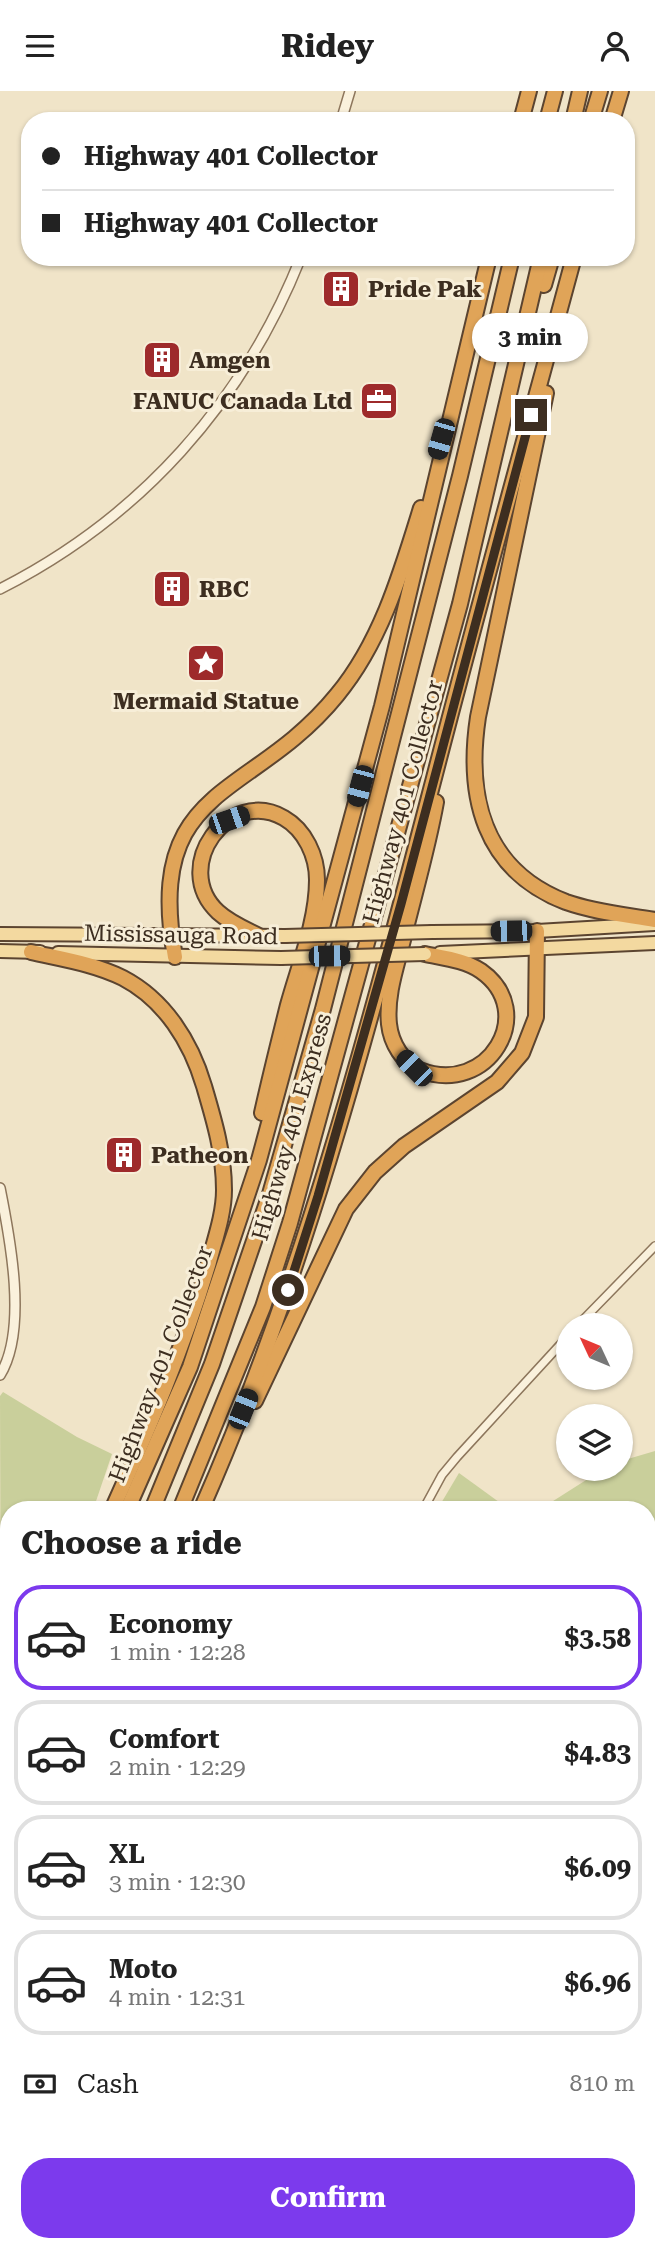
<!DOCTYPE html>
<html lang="en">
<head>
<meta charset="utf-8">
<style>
	:root { --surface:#fff; --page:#f2f2f2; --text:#222; --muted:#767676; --line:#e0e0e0; --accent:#7c3aed }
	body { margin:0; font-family:"Roboto Serif",serif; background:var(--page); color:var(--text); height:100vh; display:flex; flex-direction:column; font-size:26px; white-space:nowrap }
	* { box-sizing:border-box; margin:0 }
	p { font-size:23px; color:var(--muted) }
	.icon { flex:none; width:38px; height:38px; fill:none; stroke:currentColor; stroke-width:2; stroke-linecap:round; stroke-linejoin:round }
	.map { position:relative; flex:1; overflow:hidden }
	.details { position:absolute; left:0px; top:1410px; width:656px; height:751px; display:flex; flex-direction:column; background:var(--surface); border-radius:28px 28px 0 0; box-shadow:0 2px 5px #0004 }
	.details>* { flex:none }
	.hud { position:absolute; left:21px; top:21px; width:614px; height:154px; border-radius:28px; box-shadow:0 2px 5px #0004; display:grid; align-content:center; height:154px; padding:0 21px; background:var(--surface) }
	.needle { width:46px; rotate:314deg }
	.controls { position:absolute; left:556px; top:1222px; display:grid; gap:14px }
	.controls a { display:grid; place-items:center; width:77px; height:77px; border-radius:50%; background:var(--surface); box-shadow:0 2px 5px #0004; font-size:35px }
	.end { position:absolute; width:32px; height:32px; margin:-16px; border:9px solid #3d2e20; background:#fff; box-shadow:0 0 0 4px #fff }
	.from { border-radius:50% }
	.bubble { position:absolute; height:49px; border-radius:24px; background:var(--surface); box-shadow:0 2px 5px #0004; font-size:23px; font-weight:700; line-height:49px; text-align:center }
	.car { position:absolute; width:21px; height:42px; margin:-21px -10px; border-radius:9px; box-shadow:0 0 5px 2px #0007; background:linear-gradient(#222 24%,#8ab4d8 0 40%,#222 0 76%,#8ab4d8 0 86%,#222 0) }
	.hud b { display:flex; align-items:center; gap:24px; height:66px; font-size:26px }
	.hud b+b { border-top:2px solid var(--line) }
	.hud i { width:18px; height:18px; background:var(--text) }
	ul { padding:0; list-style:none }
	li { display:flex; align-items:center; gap:21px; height:105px; margin:0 14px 10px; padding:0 7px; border:4px solid var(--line); border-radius:28px }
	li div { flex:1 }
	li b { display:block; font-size:26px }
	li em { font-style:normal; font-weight:700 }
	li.selected { border-color:var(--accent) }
	li>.icon { width:63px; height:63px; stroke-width:1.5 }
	h2 { padding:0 21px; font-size:32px; line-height:84px }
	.pay { display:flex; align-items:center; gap:18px; height:77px; padding:0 21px; font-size:26px }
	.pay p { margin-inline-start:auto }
	.action { display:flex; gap:14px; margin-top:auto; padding:14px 21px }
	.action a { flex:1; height:80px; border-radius:28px; background:var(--accent); color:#fff; font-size:28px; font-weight:700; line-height:80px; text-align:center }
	header { display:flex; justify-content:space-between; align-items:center; height:91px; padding:0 21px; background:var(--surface); font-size:32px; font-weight:700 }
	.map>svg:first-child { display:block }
</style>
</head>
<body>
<header><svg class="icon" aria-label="menu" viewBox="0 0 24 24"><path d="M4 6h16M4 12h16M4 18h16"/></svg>Ridey<svg class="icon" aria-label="person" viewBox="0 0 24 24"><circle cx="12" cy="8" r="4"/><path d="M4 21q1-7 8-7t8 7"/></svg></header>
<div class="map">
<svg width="655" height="2160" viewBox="0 0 655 2160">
	<rect width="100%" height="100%" fill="#f0e4c8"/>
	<!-- green -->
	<g fill="#c9cf9b">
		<polygon points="3,1301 77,1346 112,1363 93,1419 9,1419 9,1586 1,1599 0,1305"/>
		<polygon points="655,1360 655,1480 648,1482 648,1419 539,1419 605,1377 621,1377 621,1370"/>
		<polygon points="459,1382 510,1419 437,1419"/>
		<polygon points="9,2077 9,2152 26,2153 23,2160 0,2160 0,2082"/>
	</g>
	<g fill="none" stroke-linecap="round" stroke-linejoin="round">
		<!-- stream -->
		<g stroke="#6f938a" stroke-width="2.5">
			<polyline points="648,1437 655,1433"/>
			<polyline points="0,1514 9,1510"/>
			<polyline points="0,2122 6,2115 9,2118"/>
		</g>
		<defs>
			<g id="minor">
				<polyline points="578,1234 655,1155"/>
				<polyline points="423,1419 442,1384 457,1366 569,1244"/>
			</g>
			<g id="tertiary">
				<polyline points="341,30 350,0"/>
				<path d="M0,498C140,427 243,312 301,166"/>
				<path d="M0,1097C10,1147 28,1239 0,1284"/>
				<polyline points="648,1630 655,1628"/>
				<polyline points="0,1918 9,1912"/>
			</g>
			<g id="secondary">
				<polyline points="0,1621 9,1641"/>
				<polyline points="0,1675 9,1695"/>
				<polyline points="84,2152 85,2160"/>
				<polyline points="103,2152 104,2160"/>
			</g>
			<g id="primary">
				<polyline points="432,841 537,840 655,833"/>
				<polyline points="0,843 285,845"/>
				<polyline points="0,860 40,861"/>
				<polyline points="58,862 281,867"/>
				<polyline points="440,862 655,852"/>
			</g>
			<g id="motorway">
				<polyline points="521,30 529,0"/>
				<polyline points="547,30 555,0"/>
				<polyline points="573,30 580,0"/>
				<polyline points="591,30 600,0"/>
				<polyline points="612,30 621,0"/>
				<polyline points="544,194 552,166"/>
				<path d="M546,302L478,626C466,705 483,779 566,811C594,821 626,824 655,829"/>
				<path d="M259,845C245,838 230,832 218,821C170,776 229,695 284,727C305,739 317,765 317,789C317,830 299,874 288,914C279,950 270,986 262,1022"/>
				<path d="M31,861C62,868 95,873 123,887C165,909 191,951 204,995C214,1029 224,1062 224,1099C224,1123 215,1148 209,1171C184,1256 148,1339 112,1419"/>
				<path d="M425,863C444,867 465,869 481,880C539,921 488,1006 420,979C403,972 391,952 389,933C386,903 397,874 404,845C415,800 428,756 436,711"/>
				<path d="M175,866C144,691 251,710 337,604C381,551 401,482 421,417"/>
				<polyline points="255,1310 346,1118 375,1081 404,1055 497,991 522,962 536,926 537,840"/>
				<polyline points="127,1419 190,1276 259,1069 382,615 489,166"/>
				<polyline points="152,1419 212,1273 270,1103 323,918 460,385 512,166"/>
				<polyline points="180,1419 263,1216 290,1132 460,513 541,166"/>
				<path d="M201,1419C305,1184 369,935 434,687C479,513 527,340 574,166"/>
				<polyline points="0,1724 9,1712"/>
				<polyline points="0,1759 9,1747"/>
			</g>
		</defs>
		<!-- minor casing -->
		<use href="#minor" stroke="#8d765c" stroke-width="10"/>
		<!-- tertiary casing -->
		<use href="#tertiary" stroke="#8d765c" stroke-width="12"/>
		<!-- secondary casing -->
		<use href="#secondary" stroke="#6f573f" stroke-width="14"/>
		<!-- primary casing -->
		<use href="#primary" stroke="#5b4430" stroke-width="16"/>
		<!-- motorway casing -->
		<use href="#motorway" stroke="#5b4430" stroke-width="18"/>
		<!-- minor -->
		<use href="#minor" stroke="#faf1dc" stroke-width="7"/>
		<!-- tertiary -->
		<use href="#tertiary" stroke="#faf1dc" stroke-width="9"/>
		<!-- secondary -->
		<use href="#secondary" stroke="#faf1dc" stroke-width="10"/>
		<!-- primary -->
		<use href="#primary" stroke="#f3d9a0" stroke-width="12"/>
		<!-- motorway -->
		<use href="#motorway" stroke="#e0a458" stroke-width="14"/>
		<defs>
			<g id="rail">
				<polyline points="648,1986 655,1983"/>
				<polyline points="271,2160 287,2152"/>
			</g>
		</defs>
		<!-- rail casing -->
		<use href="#rail" stroke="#3d2e20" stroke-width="5"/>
		<!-- rail -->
		<use href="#rail" stroke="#f7eed8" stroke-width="2.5" stroke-dasharray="8" stroke-linecap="butt"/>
		<defs>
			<g id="primary-bridge">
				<polyline points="285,845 432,841"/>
				<polyline points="281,867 425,863"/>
			</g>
			<g id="motorway-bridge">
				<polyline points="0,1638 9,1624"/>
				<polyline points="0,1681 9,1668"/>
			</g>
		</defs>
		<!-- primary-bridge casing -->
		<use href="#primary-bridge" stroke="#5b4430" stroke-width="16" stroke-linecap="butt"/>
		<!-- motorway-bridge casing -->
		<use href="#motorway-bridge" stroke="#5b4430" stroke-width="18" stroke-linecap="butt"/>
		<!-- primary-bridge -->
		<use href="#primary-bridge" stroke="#f3d9a0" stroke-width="12"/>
		<!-- motorway-bridge -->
		<use href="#motorway-bridge" stroke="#e0a458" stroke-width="14"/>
	</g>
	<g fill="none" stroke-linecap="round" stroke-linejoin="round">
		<!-- route -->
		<polyline stroke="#3d2e20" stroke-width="9" points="288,1199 318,1105 401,813 531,324"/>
	</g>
	<!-- icons -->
	<defs>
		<symbol id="building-square" viewBox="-11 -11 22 22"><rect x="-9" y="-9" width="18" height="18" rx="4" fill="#9e2a2b" stroke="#f7eed8"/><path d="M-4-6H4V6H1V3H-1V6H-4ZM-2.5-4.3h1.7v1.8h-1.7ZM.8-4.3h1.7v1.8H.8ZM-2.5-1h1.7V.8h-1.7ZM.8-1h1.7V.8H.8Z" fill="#fff"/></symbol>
		<symbol id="office-square" viewBox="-11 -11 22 22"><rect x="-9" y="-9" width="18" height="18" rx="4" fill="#9e2a2b" stroke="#f7eed8"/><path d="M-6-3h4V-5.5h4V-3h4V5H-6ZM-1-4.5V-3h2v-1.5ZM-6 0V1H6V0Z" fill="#fff"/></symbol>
		<symbol id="sight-square" viewBox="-11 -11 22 22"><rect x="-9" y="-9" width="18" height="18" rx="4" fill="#9e2a2b" stroke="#f7eed8"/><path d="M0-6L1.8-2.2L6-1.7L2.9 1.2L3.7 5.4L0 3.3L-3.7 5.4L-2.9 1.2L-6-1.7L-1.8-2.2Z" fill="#fff"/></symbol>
	</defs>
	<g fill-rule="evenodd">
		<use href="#building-square" x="319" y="176" width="44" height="44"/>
		<use href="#building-square" x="140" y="247" width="44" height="44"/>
		<use href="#office-square" x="357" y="288" width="44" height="44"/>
		<use href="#building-square" x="150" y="476" width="44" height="44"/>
		<use href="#sight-square" x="184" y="550" width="44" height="44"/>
		<use href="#building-square" x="102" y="1042" width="44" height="44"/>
	</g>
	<g text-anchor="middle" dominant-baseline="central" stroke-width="6" stroke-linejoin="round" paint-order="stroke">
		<!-- poi labels -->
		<g font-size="23" font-weight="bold" fill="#3d2e20" stroke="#f7eed8" text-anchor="start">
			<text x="368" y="198">Pride Pak</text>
			<text x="189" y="269">Amgen</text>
			<text x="352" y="310" text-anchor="end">FANUC Canada Ltd</text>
			<text x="199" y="498">RBC</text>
			<text x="206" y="610" text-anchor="middle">Mermaid Statue</text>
			<text x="151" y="1064">Patheon</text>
		</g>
		<!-- street labels -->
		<g font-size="23" fill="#3d2e20" stroke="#f7eed8">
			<text transform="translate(403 711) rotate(-75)">Highway 401 Collector</text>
			<text transform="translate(181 844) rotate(1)">Mississauga Road</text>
			<text transform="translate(292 1036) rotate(-74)">Highway 401 Express</text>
			<text transform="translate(161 1273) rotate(-69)">Highway 401 Collector</text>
		</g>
	</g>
</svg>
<div class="controls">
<a><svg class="needle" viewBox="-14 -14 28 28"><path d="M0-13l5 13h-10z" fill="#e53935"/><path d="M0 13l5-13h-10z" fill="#767676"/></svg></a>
<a><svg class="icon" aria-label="layers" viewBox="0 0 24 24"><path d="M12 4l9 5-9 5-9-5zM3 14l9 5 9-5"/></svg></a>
</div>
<i class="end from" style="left:288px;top:1199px"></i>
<i class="end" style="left:531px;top:324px"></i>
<div class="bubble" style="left:472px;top:222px;width:116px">3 min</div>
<i class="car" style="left:441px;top:348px;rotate:196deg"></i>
<i class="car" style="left:360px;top:695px;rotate:195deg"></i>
<i class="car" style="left:229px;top:729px;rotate:71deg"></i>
<i class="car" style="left:511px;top:840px;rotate:269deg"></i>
<i class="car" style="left:329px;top:865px;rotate:89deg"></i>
<i class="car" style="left:414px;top:977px;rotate:315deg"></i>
<i class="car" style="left:243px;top:1318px;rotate:22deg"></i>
<div class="hud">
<b><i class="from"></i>Highway 401 Collector</b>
<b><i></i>Highway 401 Collector</b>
</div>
<section class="details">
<h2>Choose a ride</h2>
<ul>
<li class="selected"><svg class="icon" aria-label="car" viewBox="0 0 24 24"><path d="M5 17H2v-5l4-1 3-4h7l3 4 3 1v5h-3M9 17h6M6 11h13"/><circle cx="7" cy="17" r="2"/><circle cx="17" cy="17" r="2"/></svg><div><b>Economy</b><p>1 min · 12:28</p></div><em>$3.58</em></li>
<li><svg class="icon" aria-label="car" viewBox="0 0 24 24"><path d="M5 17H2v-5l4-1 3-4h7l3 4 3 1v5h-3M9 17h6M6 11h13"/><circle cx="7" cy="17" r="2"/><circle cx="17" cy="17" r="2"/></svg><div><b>Comfort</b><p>2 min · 12:29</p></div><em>$4.83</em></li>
<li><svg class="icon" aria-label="car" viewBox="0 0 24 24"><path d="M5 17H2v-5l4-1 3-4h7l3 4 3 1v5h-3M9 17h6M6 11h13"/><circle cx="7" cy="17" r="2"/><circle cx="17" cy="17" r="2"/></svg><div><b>XL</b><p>3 min · 12:30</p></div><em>$6.09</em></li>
<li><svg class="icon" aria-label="car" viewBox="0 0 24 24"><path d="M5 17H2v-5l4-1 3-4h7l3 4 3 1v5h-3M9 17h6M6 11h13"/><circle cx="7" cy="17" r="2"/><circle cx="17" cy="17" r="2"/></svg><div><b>Moto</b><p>4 min · 12:31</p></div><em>$6.96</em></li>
</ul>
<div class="pay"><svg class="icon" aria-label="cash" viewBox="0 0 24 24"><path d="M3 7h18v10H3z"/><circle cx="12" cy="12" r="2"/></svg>Cash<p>810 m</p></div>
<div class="action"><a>Confirm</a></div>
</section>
</div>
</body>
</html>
